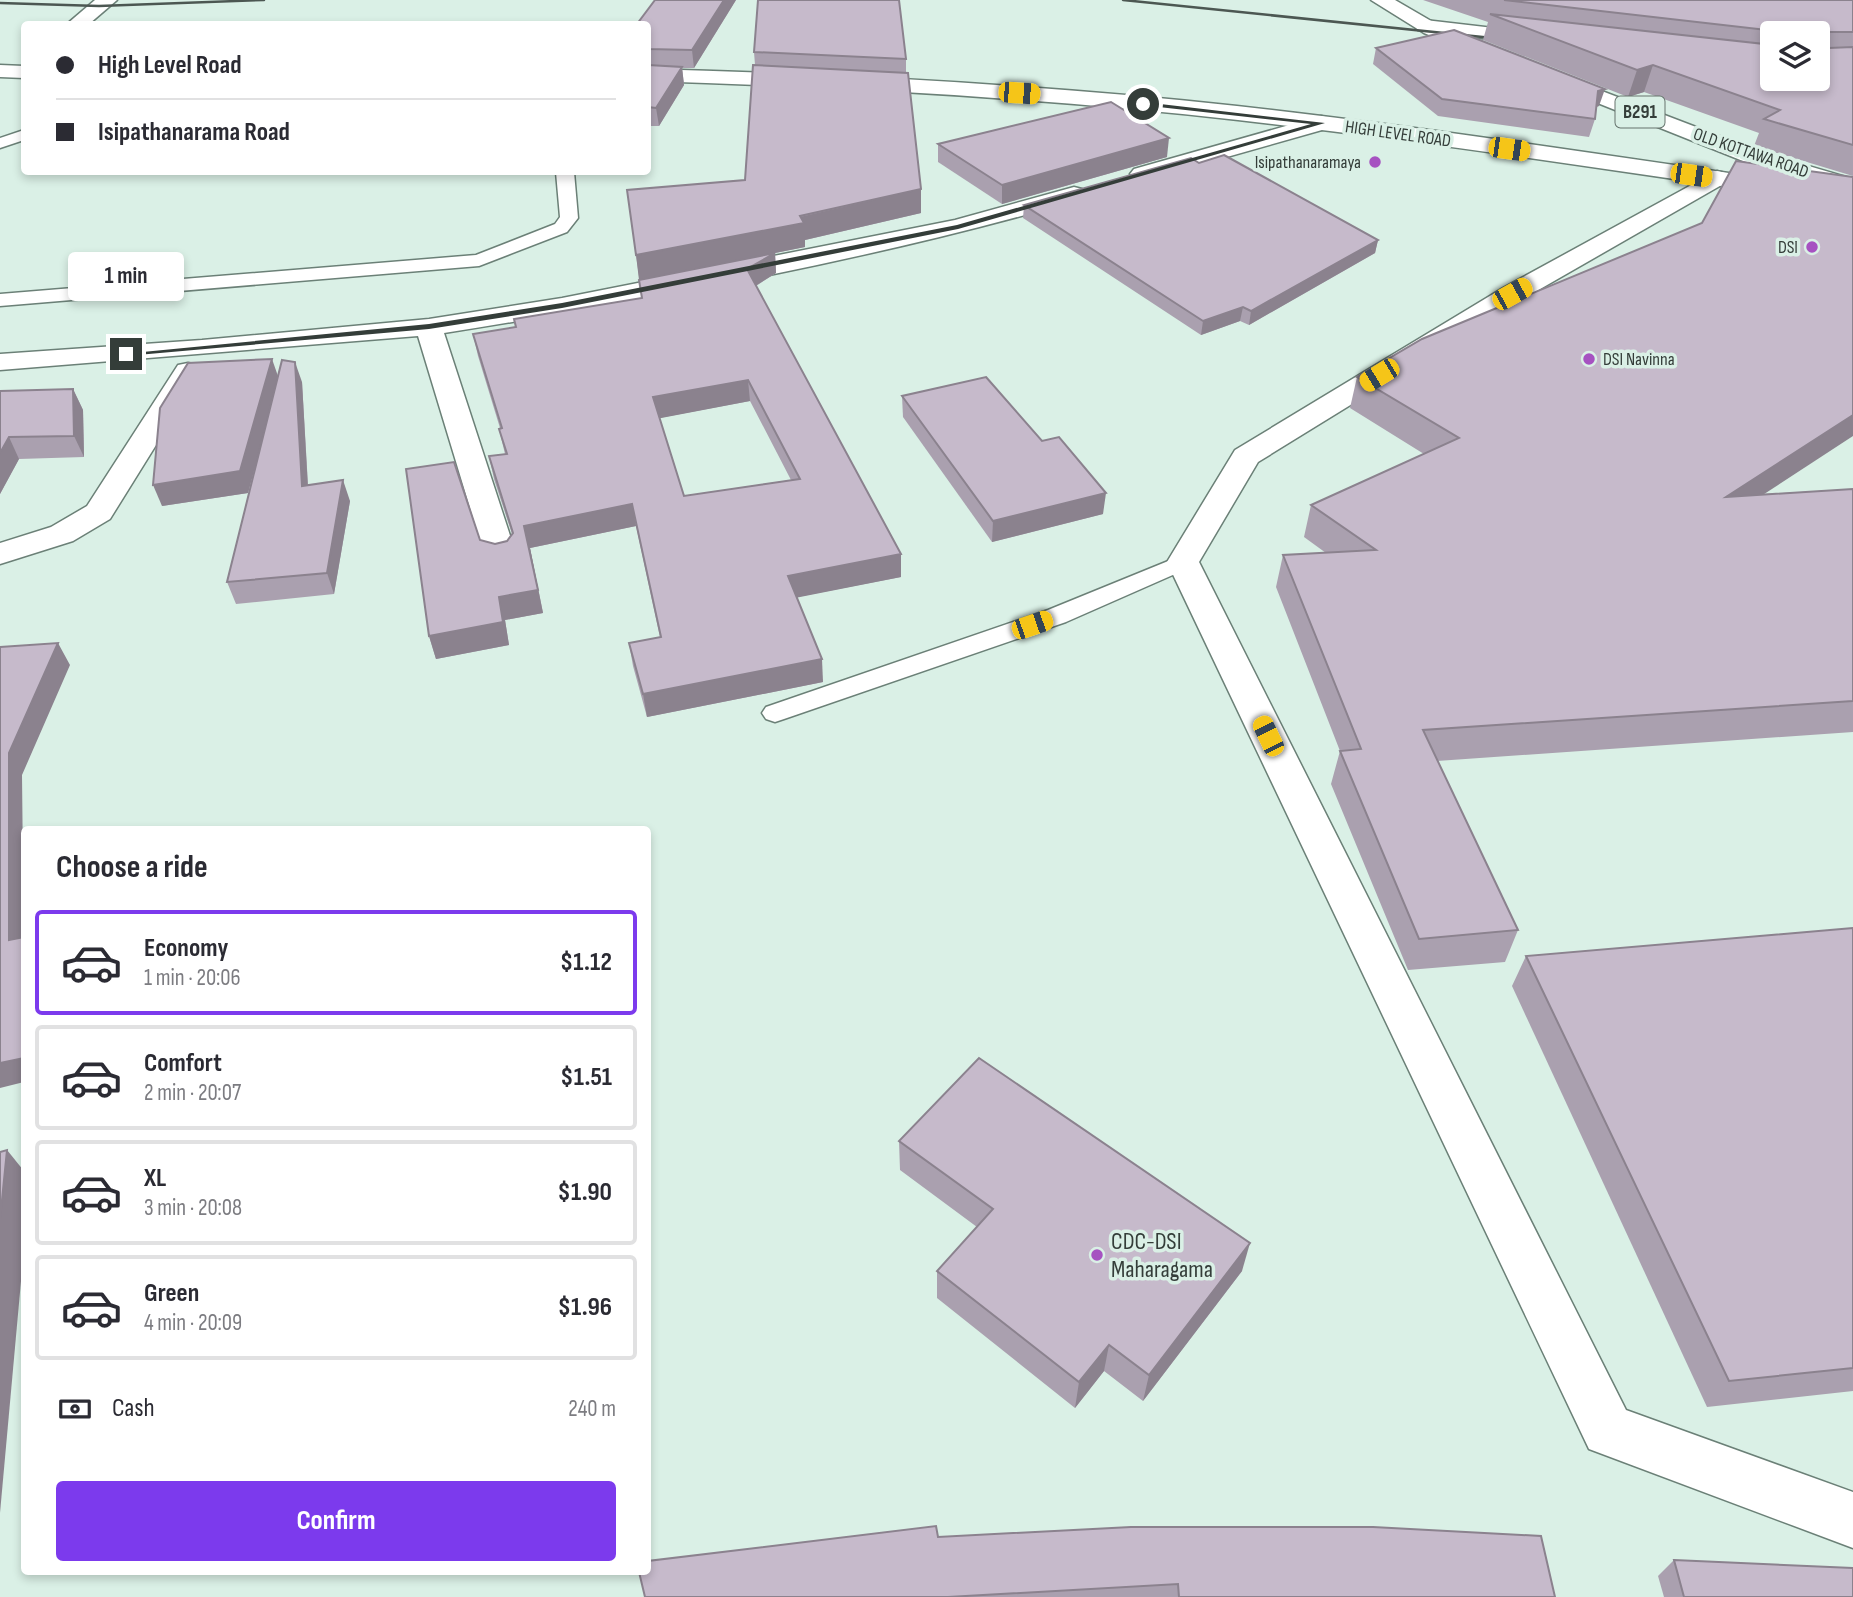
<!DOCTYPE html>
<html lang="en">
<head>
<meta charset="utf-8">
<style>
	:root { --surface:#fff; --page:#f7f7f7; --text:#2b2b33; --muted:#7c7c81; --line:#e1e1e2; --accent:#7c3aed }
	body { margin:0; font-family:"Sofia Sans Condensed",sans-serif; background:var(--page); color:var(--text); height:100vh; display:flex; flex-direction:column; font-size:26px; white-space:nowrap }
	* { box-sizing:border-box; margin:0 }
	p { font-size:23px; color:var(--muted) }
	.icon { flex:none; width:38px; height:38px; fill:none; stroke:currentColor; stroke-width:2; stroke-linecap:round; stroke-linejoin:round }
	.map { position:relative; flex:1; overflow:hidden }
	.side { position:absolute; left:21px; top:826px; width:630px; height:749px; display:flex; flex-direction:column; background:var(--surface); border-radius:7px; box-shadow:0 4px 10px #0003 }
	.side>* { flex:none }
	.top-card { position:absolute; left:21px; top:21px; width:630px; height:154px; border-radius:7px; box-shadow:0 4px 10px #0003; display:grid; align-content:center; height:154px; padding:0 35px; background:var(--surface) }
	.tools { position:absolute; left:1760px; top:21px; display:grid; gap:14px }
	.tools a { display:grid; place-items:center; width:70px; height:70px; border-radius:7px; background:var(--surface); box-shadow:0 4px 10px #0003; font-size:35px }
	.end { position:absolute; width:32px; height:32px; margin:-16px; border:9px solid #343d39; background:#fff; box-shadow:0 0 0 4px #fff }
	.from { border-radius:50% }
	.bubble { position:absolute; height:49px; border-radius:7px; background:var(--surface); box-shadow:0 4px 10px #0003; font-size:23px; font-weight:700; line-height:49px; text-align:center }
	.car { position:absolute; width:21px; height:42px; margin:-21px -10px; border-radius:9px; box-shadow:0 0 5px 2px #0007; background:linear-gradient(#f5c518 24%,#345 0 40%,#f5c518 0 76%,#345 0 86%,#f5c518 0) }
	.top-card b { display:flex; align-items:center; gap:24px; height:66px; font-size:26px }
	.top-card b+b { border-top:2px solid var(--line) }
	.top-card i { width:18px; height:18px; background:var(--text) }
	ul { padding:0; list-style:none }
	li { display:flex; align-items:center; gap:21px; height:105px; margin:0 14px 10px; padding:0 21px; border:4px solid var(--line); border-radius:7px }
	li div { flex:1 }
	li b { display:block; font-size:26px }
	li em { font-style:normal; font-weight:700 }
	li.on { border-color:var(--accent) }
	li>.icon { width:63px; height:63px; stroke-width:1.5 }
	h2 { padding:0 35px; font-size:32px; line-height:84px }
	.pay { display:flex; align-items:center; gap:18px; height:77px; padding:0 35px; font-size:26px }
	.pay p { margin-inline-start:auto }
	.action { display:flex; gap:14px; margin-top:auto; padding:14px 35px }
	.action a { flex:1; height:80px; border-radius:7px; background:var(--accent); color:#fff; font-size:28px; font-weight:700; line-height:80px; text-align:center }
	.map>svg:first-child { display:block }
</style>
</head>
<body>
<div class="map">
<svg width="1853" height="1597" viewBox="0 0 1853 1597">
	<rect width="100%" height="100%" fill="#daf0e6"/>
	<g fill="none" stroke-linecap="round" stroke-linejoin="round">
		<defs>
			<g id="service">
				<polygon points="24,130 24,140 0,148 0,138"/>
				<polygon points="556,172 574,172 578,218 567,232 479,266 0,306 0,294 476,255 555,224 560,217"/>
				<polygon points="1183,555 1191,557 1195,562 1191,567 1066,622 784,719 775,722 766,719 762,713 766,707 1048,610"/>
			</g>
			<g id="minor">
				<polygon points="95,0 117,0 89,24 67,24"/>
				<polygon points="1425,20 1537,33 1547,39 1537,45 1418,30 1415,26 1418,22"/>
				<polygon points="1321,116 1329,118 1332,123 1329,128 1142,181 1134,179 1130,174 1134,169"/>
				<polygon points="1717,171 1725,173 1729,178 1725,183 1521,300 1258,462 1199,562 1626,1410 1853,1492 1853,1548 1589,1449 1167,562 1235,450 1503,288"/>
				<path d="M1074,187L1082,189L1086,194L1082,199C875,259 658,299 444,333L516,554L512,561L500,564L488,561L484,554L418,336L0,370V354L202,340L429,319L562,298L955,220Z"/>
				<polygon points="188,363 198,365 202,371 110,519 73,541 0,564 0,543 51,527 87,506 178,365"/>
			</g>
			<g id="primary">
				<polygon points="1371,0 1395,0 1438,25 1494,48 1497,52 1487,58 1480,56 1424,33"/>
				<polygon points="1552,72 1764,153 1853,179 1853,193 1748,163 1545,82 1541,78 1545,74"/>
			</g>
			<g id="trunk">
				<polygon points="0,65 24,66 24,78 0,77"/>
				<path d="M648,69C845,74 1042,85 1237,106C1443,129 1648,162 1853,191V205C1648,176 1443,143 1238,120C1042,98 845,87 648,81Z"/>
			</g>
		</defs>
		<!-- service casing -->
		<use href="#service" stroke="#6b8077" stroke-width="3"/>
		<!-- minor casing -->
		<use href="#minor" stroke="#6b8077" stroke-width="3"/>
		<!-- primary casing -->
		<use href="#primary" stroke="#6b8077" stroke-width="3"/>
		<!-- trunk casing -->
		<use href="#trunk" stroke="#6b8077" stroke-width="3"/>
		<!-- service -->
		<use href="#service" fill="#fff" fill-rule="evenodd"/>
		<!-- minor -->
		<use href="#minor" fill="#fff" fill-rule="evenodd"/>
		<!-- primary -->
		<use href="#primary" fill="#fff" fill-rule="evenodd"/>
		<!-- trunk -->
		<use href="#trunk" fill="#fff" fill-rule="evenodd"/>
		<!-- rail -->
		<g stroke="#4c5752" stroke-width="2.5">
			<polyline points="1123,0 1502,39"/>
			<polyline points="0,3 99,6 264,0"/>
		</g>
	</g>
	<!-- wall -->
	<g fill="#aaa0af" fill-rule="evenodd">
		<polygon points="736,0 694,68 682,68 684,85 659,126 648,126 648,24"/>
		<path d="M1423,0H1853V176L1754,146L1759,133L1644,92L1628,97L1483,40L1488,22ZM1773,33H1818L1773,79Z"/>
		<polygon points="1376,48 1599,106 1596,107 1595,119 1589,137 1438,116 1373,64"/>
		<path d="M754,52L906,59V73L921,213L805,240V247L775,253L776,273L756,286L901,577L797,597L823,682L647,717L633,666L629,643L660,637L636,526L530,548L543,613L505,620L509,645L436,659L429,636L480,540L495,544L507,541L512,534L494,479L489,456L505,454L499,429L500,428L478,356L473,334L516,327L514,319L642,298L627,190L745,180L755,65ZM750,401L791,480L684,496L659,418Z"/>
		<polygon points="938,144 1167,157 1002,204 938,162"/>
		<polygon points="1199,163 1378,240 1375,253 1249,325 1240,321 1201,335 1023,218 1024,205"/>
		<polygon points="278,376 302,382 308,485 350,501 334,594 236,604 227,582 256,463 248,493 162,506"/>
		<polygon points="1357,377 1764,494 1853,489 1853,732 1437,761 1518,930 1505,962 1408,970 1331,784 1340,751 1276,587 1283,555 1326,553 1304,537 1311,505 1424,454 1350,408"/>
		<polygon points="73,389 83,410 84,457 19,459 0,494 0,391"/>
		<polygon points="902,396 1103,514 992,542 903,417"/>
		<polygon points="1853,928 1853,1391 1707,1407 1512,986 1526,956"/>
		<polygon points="899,1141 1242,1271 1143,1401 1104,1371 1075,1408 937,1298 937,1271 977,1227 900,1170"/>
		<polygon points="938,1537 1555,1597 645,1597"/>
		<polygon points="1674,1560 1853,1597 1664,1597 1658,1576"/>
	</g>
	<!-- shaded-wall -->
	<g fill="#8b828e">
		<polygon points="724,0 736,0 694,68 692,50"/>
		<polygon points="1653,65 1644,92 1628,97 1637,70"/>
		<polygon points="682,67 684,85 659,126 656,108"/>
		<polygon points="1605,89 1599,106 1593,108 1598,91"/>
		<polygon points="1169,138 1167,157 1002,204 1002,185"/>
		<polygon points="921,189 921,213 805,240 805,247 775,253 776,273 749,290 747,269 639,280 636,255"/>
		<polygon points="1378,240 1375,253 1249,325 1251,311"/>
		<polygon points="1243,307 1240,321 1201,335 1203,321"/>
		<polygon points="272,359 279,379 248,493 162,506 153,485"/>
		<polygon points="295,362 302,382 309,507 302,486"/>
		<polygon points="748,380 750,401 656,419 653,397"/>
		<polygon points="73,389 83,410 84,457 74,436"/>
		<polygon points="1853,415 1853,436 1712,528 1726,497"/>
		<polygon points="9,437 19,459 0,494 0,453"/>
		<polygon points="343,480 350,501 334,594 327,573"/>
		<polygon points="1106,493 1103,514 992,542 993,521"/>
		<polygon points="632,504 636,526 530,548 543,613 505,620 509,645 436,659 429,636 499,597 524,526"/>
		<polygon points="901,554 901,577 790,599 788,576"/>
		<polygon points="58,643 70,665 22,775 24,961 9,940 9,753"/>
		<polygon points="822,659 823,682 647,717 643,694"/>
		<polygon points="24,1058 24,1082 0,1088 0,1063"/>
		<polygon points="7,1150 24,1171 24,1248 0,1513 0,1220"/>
		<polygon points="1250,1243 1242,1271 1143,1401 1149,1375"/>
		<polygon points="1109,1345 1104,1371 1075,1408 1079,1382"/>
	</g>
	<!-- building -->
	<g fill="#c6bacb" stroke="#8b828e" stroke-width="2" fill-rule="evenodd">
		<polygon points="655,0 724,0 692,50 648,49 648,24 637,24"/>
		<polygon points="758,0 899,0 906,59 754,52"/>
		<polygon points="1504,0 1853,0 1853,32 1826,32 1829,48 1853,47 1853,145 1764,119 1780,110 1653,65 1637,70 1490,14 1773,45 1773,79 1818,79 1818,33 1785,33 1785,32"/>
		<polygon points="1454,30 1605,89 1598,91 1595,119 1442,99 1376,48"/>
		<polygon points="648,65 682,67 656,108 648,107"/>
		<polygon points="753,65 908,73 921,189 800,216 804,223 636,255 627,190 745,180"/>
		<polygon points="1111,102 1169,138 1002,185 938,144"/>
		<polygon points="1224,155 1378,240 1251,311 1243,307 1203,321 1024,205 1191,158 1199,163"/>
		<polygon points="1736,161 1853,177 1853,415 1726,497 1853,489 1853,701 1423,730 1518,930 1419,939 1340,751 1361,749 1283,555 1376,550 1311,505 1459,438 1357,377 1422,339 1702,223"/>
		<path d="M775,253L747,269L901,554L788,576L822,659L643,694L629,643L661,637L632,504L524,526L538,590L499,597L503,622L429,636L406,469L454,462L480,540L495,544L507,541L513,533L489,456L507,454L499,429L502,428L473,334L516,327L514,319L642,298L639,280ZM748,380L800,479L684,496L653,397Z"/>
		<polygon points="272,359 240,471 153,485 160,408 188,363"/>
		<polygon points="282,360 295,362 302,486 343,480 327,573 227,582"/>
		<polygon points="986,377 1042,441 1059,437 1106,493 993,521 902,396"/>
		<polygon points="73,389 74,436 9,437 0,453 0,391"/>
		<polygon points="58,643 9,753 9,940 24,937 24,1058 0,1063 0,647"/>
		<polygon points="1853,928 1853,1368 1729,1381 1526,956"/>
		<polygon points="979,1058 1250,1243 1149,1375 1109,1345 1079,1382 937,1271 993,1209 899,1141"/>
		<polygon points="7,1150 0,1220 0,1152"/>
		<polygon points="936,1526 938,1537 1131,1527 1373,1527 1541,1536 1555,1597 1179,1597 1178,1584 948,1597 645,1597 639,1572 648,1572 648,1561"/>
		<polygon points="1674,1560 1853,1568 1853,1597 1684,1597"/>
	</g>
	<!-- route -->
	<polygon fill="#343d39" points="1143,102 1325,123 958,229 562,308 429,329 126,356 122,354 429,324 562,303 957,225 1311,124 1141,105"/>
	<!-- markers -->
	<g fill="#a652c1" stroke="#daf0e6" stroke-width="2.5">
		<circle cx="1375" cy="162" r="7"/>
		<circle cx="1812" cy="247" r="7"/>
		<circle cx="1589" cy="359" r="7"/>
		<circle cx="1097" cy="1255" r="7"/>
	</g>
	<g text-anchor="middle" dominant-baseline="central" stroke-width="7" stroke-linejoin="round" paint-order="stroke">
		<!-- far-street labels -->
		<g font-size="18" fill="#343d39" stroke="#daf0e6">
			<text transform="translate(1398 134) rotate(8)">HIGH LEVEL ROAD</text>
			<text transform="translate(1751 153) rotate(19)">OLD KOTTAWA ROAD</text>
		</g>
		<!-- far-poi labels -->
		<g font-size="18" fill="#343d39" stroke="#daf0e6" text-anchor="end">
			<text x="1361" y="162">Isipathanaramaya</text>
			<text x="1798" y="247">DSI</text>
			<text x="1603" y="359" text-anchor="start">DSI Navinna</text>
		</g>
		<!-- shield labels -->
		<rect fill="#daf0e6" stroke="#66736d" stroke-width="2" x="1615.5" y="96.5" width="49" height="31" rx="5"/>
		<g font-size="19" font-weight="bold" fill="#343d39">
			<text x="1640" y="112">B291</text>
		</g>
		<!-- near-poi labels -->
		<g font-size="24" fill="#343d39" stroke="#daf0e6" text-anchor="start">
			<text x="1111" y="1241">CDC-DSI<tspan x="1111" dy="28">Maharagama</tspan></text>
		</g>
	</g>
</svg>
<div class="tools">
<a><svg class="icon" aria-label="layers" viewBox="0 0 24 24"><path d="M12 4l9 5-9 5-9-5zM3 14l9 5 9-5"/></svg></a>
</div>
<i class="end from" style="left:1143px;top:104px"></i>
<i class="end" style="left:126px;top:354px"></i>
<div class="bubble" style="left:68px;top:252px;width:116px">1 min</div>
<i class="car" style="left:1019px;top:93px;rotate:94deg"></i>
<i class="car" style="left:1509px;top:149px;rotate:98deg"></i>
<i class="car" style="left:1691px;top:175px;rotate:98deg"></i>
<i class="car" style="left:1512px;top:294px;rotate:61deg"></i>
<i class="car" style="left:1379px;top:375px;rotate:239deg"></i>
<i class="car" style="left:1032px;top:625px;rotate:71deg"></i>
<i class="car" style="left:1268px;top:736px;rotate:334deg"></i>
<div class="top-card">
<b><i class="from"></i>High Level Road</b>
<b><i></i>Isipathanarama Road</b>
</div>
<section class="side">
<h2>Choose a ride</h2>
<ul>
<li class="on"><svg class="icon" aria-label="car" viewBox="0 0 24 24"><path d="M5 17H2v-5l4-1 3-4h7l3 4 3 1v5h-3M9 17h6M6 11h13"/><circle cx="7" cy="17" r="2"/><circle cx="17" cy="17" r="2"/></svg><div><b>Economy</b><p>1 min · 20:06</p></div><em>$1.12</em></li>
<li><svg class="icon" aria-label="car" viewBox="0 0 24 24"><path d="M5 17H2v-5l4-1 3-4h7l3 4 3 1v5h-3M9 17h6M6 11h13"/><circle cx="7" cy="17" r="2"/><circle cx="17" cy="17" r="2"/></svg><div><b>Comfort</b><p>2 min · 20:07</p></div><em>$1.51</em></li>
<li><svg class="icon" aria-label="car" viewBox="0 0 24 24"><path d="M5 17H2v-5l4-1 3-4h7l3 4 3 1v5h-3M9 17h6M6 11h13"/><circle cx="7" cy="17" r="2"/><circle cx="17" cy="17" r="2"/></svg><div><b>XL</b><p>3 min · 20:08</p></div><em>$1.90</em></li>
<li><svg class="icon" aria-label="car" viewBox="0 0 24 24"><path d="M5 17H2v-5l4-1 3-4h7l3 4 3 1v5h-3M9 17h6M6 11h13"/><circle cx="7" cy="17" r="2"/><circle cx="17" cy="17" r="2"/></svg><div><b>Green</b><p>4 min · 20:09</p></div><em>$1.96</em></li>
</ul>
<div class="pay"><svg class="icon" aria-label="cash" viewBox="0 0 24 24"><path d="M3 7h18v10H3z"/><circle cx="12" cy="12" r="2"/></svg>Cash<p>240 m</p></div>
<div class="action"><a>Confirm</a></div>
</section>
</div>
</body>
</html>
